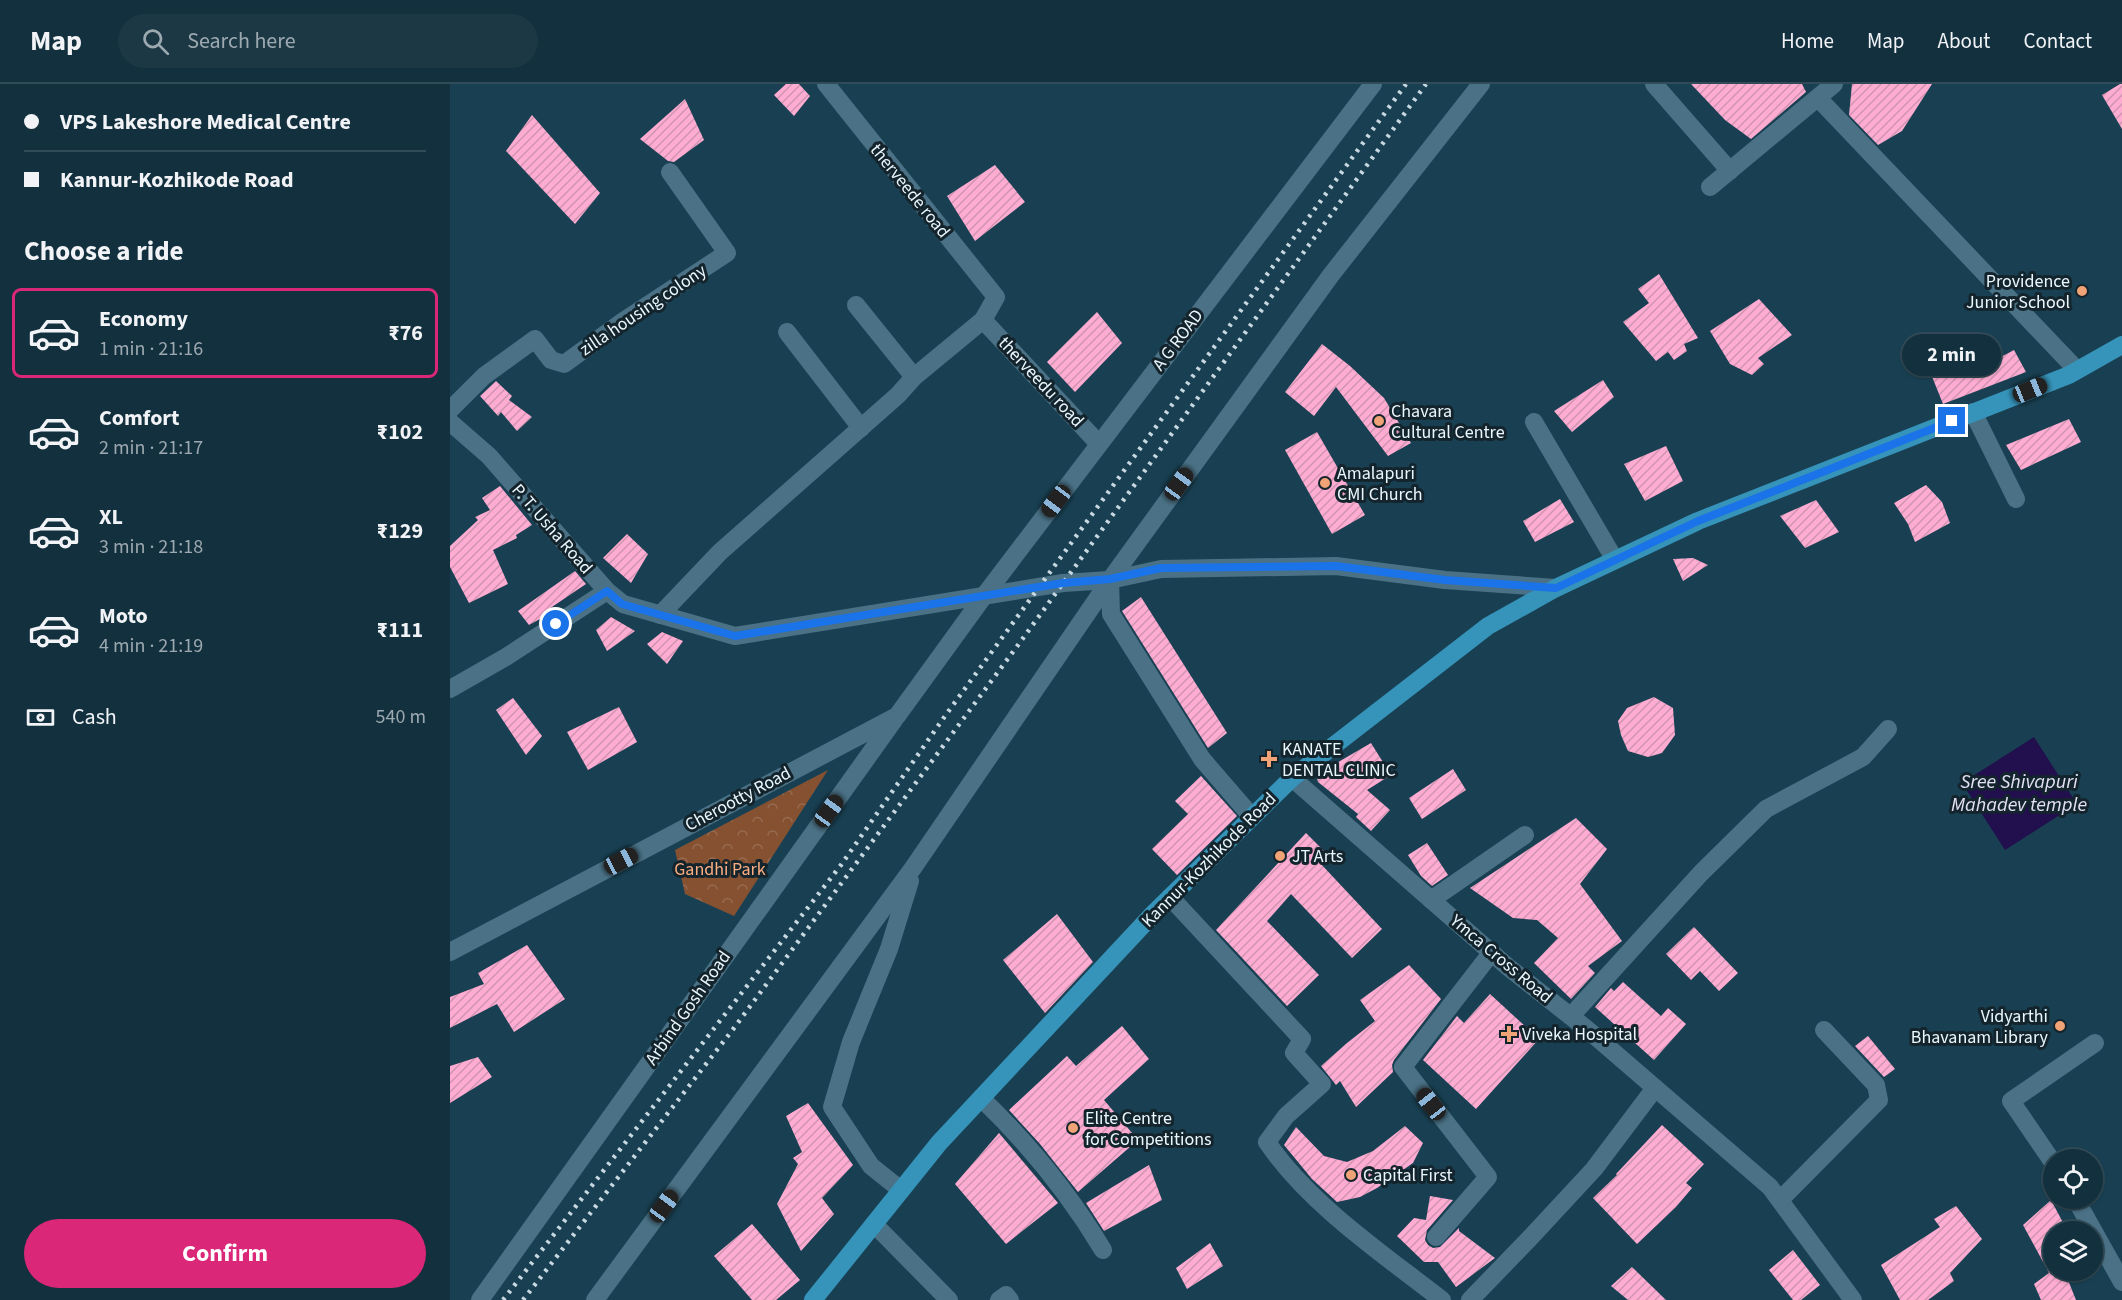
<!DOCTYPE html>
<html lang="en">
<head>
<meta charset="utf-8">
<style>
	:root { --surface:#13303e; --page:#1c3845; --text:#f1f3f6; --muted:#9da9b0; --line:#324b58; --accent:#db2777 }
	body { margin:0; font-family:"Source Sans 3",sans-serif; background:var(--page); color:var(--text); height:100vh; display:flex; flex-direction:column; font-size:22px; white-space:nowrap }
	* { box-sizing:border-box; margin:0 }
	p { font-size:20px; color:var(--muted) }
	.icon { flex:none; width:33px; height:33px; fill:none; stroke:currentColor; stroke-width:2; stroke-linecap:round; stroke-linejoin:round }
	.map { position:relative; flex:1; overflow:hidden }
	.drawer { display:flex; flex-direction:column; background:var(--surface); width:450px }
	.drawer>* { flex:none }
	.banner { display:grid; align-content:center; height:132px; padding:0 24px; background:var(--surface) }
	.fabs { position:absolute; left:1593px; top:1065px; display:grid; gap:12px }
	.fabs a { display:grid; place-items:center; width:60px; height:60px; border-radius:50%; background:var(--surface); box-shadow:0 2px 4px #0004,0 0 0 2px var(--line); font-size:30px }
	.end { position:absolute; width:27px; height:27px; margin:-14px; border:8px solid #1a73e8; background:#fff; box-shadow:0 0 0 3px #fff }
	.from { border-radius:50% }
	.bubble { position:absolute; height:42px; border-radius:21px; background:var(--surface); box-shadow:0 2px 4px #0004,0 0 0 2px var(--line); font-size:20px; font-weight:700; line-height:42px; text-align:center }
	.car { position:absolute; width:18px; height:36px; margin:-18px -9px; border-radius:8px; box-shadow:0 0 4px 2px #0007; background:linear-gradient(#222 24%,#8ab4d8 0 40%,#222 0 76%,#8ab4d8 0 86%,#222 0) }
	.banner b { display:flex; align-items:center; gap:21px; height:57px; font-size:22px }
	.banner b+b { border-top:2px solid var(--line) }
	.banner i { width:15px; height:15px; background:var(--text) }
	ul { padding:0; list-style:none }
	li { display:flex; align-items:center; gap:18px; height:90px; margin:0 12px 9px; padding:0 12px; border:3px solid transparent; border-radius:9px }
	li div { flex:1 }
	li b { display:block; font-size:22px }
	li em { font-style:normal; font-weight:700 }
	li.selected { border-color:var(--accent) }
	li>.icon { width:54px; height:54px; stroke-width:1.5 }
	h2 { padding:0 24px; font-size:27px; line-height:72px }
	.pay { display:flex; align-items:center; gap:15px; height:66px; padding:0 24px; font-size:22px }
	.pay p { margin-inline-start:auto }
	.button { display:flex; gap:12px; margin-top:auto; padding:12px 24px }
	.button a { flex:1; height:69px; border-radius:36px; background:var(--accent); color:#fff; font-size:24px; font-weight:700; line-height:69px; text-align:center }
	header { display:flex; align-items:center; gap:36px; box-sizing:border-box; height:84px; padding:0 30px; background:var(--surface); border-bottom:2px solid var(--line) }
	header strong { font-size:28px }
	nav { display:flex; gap:33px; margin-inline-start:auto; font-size:21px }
	.search { width:420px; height:54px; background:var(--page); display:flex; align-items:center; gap:15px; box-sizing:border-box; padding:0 21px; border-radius:33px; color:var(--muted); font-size:22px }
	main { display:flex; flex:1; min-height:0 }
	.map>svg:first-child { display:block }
</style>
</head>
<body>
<header>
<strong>Map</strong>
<div class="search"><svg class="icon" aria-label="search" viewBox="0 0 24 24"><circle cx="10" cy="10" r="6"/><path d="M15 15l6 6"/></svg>Search here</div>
<nav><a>Home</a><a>Map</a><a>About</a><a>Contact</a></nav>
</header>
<main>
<section class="drawer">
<div class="banner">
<b><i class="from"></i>VPS Lakeshore Medical Centre</b>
<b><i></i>Kannur-Kozhikode Road</b>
</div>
<h2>Choose a ride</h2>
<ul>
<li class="selected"><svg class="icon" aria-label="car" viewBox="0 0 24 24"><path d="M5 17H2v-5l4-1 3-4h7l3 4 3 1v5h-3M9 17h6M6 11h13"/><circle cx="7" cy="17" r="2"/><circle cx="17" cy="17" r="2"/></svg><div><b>Economy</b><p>1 min · 21:16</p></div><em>₹76</em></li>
<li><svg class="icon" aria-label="car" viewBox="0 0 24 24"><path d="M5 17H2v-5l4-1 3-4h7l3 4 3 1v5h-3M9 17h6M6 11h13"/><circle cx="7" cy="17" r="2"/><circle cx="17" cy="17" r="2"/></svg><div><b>Comfort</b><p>2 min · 21:17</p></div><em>₹102</em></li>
<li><svg class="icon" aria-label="car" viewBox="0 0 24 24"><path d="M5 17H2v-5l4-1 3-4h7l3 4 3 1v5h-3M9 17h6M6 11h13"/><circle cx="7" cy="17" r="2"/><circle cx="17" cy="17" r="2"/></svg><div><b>XL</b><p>3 min · 21:18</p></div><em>₹129</em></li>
<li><svg class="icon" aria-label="car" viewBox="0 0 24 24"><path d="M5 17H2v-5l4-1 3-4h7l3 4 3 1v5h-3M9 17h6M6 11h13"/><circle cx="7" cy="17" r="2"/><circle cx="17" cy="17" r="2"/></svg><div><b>Moto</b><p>4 min · 21:19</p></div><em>₹111</em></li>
</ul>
<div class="pay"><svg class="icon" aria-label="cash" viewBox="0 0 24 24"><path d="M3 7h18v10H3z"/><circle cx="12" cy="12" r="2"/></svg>Cash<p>540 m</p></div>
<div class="button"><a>Confirm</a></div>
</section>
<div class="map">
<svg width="1672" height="1216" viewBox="0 0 1672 1216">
	<defs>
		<pattern id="park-crowns" width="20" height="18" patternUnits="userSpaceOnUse" patternTransform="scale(1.5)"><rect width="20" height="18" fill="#865131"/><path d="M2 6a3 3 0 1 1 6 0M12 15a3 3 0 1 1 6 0" fill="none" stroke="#976b50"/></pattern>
		<pattern id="building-hatch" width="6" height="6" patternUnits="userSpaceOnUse" patternTransform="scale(1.5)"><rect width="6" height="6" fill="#feacd2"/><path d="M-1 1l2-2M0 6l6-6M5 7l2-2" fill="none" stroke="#d094b0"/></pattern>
	</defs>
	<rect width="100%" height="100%" fill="#194052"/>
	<!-- park -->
	<polygon fill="url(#park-crowns)" points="378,686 284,832 235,810 225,766"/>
	<!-- water -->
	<polygon fill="#220f4d" points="1584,653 1627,720 1555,766 1512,699"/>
	<!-- building -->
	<g fill="url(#building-hatch)">
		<polygon points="336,0 349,0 360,12 344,32 324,11"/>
		<polygon points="1241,0 1352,0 1356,8 1301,55 1275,36"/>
		<polygon points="1402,0 1482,0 1452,47 1428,61 1399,31"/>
		<polygon points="1670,0 1672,0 1672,45 1652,11"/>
		<polygon points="235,15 254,56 224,78 218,77 190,55"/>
		<polygon points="82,31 150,109 125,140 56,67"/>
		<polygon points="545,81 575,118 525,157 497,112"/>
		<polygon points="1209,190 1248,254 1234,260 1237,267 1224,276 1218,268 1206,277 1173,238 1199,219 1188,205"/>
		<polygon points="1309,215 1342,251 1308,274 1314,280 1302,291 1280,280 1260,247"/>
		<polygon points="647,228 672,259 625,308 597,278"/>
		<polygon points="872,260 900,282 934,314 961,359 938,372 886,303 864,332 835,308"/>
		<polygon points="1564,266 1576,288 1493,320 1481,290 1516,273 1528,285"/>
		<polygon points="1153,296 1164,313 1122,348 1104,327"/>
		<polygon points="46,297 62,312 59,316 82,333 67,347 51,328 48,332 30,312"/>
		<polygon points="1619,335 1631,358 1571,386 1556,361"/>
		<polygon points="867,348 915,431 882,450 835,366"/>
		<polygon points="1216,362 1233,397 1195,417 1174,380"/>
		<polygon points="1476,401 1492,418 1500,439 1465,458 1458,440 1444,419"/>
		<polygon points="50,402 82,441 66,451 67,454 43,466 58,500 19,519 0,483 0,462 28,436 25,433 40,426 32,414"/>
		<polygon points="1110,415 1124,438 1085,458 1073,437"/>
		<polygon points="1366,416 1389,448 1355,464 1330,432"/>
		<polygon points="177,450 198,470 181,499 153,474"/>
		<polygon points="1243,474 1258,481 1233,497 1223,475"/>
		<polygon points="125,487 136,500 96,527 99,530 79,541 68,527"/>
		<polygon points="691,513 777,649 758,664 672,527"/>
		<polygon points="161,533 185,547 157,567 146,546"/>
		<polygon points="212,548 233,557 217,580 197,560"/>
		<polygon points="1204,613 1223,624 1225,651 1212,669 1198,673 1178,667 1171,651 1168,637 1177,624"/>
		<polygon points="63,614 92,652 76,671 46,626"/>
		<polygon points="169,623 187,658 138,686 117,648"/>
		<polygon points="921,659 941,691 917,706 940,726 921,747 906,733 908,730 868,698 866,691"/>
		<polygon points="1003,685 1016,706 972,735 959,714"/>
		<polygon points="751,692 787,732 727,791 702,765 738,730 725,717"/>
		<polygon points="1126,734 1157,765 1130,800 1172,857 1138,882 1145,889 1121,915 1084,879 1108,854 1087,836 1063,834 1020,804"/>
		<polygon points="856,749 878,771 870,779 932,845 902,874 841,810 817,837 869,891 837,922 766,846"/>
		<polygon points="977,759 998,791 982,802 971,792 958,771"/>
		<polygon points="607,830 643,878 595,929 553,876"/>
		<polygon points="1244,843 1288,889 1269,907 1250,887 1241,896 1216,870"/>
		<polygon points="77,861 115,915 64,948 47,920 0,944 0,913 34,900 28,889"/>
		<polygon points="959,881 991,915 944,976 942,981 943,988 906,1023 890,997 886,1001 871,982 897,959 925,937 910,916"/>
		<polygon points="1173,898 1211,932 1218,924 1236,940 1204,976 1145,923 1161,904 1164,907"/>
		<polygon points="1040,910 1089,955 1026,1025 973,976 1007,932 1014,939"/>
		<polygon points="672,942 699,975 654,1016 688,1056 628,1108 590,1060 559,1026 617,972 626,982"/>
		<polygon points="1418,952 1445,985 1434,993 1405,962"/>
		<polygon points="28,973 42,993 0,1019 0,982"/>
		<polygon points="358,1019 403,1081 372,1114 384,1130 351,1167 327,1120 348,1080 343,1074 352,1068 336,1032"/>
		<polygon points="1212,1041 1254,1080 1236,1099 1242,1104 1226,1123 1187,1160 1143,1114 1167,1091 1166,1090"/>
		<polygon points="955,1042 973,1059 963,1079 927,1104 910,1113 887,1118 862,1095 834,1061 846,1043 874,1072 897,1078 923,1067"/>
		<polygon points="549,1049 608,1119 556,1160 505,1100"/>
		<polygon points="699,1081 712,1116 654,1147 636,1119"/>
		<polygon points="980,1112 1003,1116 977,1146 975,1156 978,1161 983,1164 990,1163 1009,1144 1009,1147 1045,1174 1006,1203 988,1178 974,1178 947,1152 964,1134 976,1136"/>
		<polygon points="1601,1116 1618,1148 1604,1148 1604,1186 1614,1186 1626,1216 1591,1216 1584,1200 1599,1189 1573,1141"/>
		<polygon points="1506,1122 1532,1155 1500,1189 1504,1197 1478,1216 1450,1216 1431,1181 1490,1143 1484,1135"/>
		<polygon points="302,1140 350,1196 326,1216 302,1216 264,1172"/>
		<polygon points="760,1159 773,1182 737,1205 726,1184"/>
		<polygon points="1343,1166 1370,1201 1351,1216 1343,1216 1319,1186"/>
		<polygon points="1182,1183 1216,1216 1178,1216 1161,1202"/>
	</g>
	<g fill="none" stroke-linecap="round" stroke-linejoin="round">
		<!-- minor -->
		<g stroke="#4a7185" stroke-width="18">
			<polyline points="1204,0 1280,87"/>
			<polyline points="1368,14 1627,286"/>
			<polyline points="1260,103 1384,0"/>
			<polyline points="406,221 464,293"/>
			<polyline points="533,236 649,360"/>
			<polyline points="337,248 411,344"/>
			<polyline points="0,326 34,292 85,255 101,276 114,280 172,238 277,169 220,88"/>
			<polyline points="1523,328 1566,415"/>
			<polyline points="0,338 39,372 157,507 173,520 285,552 613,499 660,496 711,485 886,482 995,496 1106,504"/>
			<polyline points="1084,338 1165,476"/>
			<polyline points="660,496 661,530 752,675 802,733"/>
			<polyline points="210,531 270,468 448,311 464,293 533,236 546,213 376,0"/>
			<polyline points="0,605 56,573 157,507"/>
			<polyline points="842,694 1058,883 1138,946 1320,1103 1403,1216"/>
			<path d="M720,813L852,955L844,969L872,1000L836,1032L817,1058C859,1120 933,1170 992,1216"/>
			<polyline points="981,816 1075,751"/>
			<polyline points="0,868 447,632 534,512 923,0"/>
			<polyline points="1121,932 1251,789 1316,725 1413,673 1438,645"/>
			<path d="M531,1014C578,1059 620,1111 653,1166"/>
			<polyline points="1604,1080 1561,1017 1645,959"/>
			<polyline points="451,1106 421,1082 382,1023 401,958 439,865 460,797"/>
			<polyline points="1625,1114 1672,1198"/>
			<polyline points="1330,1116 1429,1016 1426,1001 1374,946"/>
			<polyline points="424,1140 499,1216"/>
			<polyline points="986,1153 1038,1093 953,983 1042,868"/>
			<polyline points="30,1216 444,636"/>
			<polyline points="145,1216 463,784 660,496 881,191 1031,0"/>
			<polyline points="549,1216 556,1211 560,1216"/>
			<polyline points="1020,1216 1079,1155 1144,1085 1205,1004"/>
		</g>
		<!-- major -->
		<polyline stroke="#3693b9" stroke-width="18" points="363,1216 489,1059 704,829 842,694 1038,542 1106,504 1248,437 1619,291 1672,261"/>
		<!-- rail -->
		<g stroke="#c8d8e1" stroke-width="4.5" stroke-dasharray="3 6" stroke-linecap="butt">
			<polyline points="53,1216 391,781 495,632 956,0"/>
			<polyline points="73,1216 284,944 571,557 976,0"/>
		</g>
	</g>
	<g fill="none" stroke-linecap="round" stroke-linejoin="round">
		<!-- route -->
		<polyline stroke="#1a73e8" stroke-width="8" points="106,540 157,507 172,520 285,552 613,499 660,495 711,484 886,482 995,496 1106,504 1248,437 1502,337"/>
	</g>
	<!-- markers -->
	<g fill="#efa377" stroke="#14242c" stroke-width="2">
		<circle cx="1632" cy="207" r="6"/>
		<circle cx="929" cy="337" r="6"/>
		<circle cx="875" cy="399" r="6"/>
		<path d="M816 666h6v6h6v6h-6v6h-6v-6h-6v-6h6z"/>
		<circle cx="830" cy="772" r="6"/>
		<circle cx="1610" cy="942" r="6"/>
		<path d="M1056 941h6v6h6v6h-6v6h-6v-6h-6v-6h6z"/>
		<circle cx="623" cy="1044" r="6"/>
		<circle cx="901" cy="1091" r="6"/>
	</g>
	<g text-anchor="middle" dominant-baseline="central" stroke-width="6" stroke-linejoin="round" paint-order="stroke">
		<!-- street labels -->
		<g font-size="18" fill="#ebf7fe" stroke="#14242c">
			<text transform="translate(460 107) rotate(51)">therveede road</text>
			<text transform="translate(193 226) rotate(-34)">zilla housing colony</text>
			<text transform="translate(728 256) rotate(-53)">A G ROAD</text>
			<text transform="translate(591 298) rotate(47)">therveedu road</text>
			<text transform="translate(102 445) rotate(49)">P. T. Usha Road</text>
			<text transform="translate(288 715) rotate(-28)">Cherootty Road</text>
			<text transform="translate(759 776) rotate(-45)">Kannur-Kozhikode Road</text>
			<text transform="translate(1051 875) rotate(40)">Ymca Cross Road</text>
			<text transform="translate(238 924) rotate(-55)">Arbind Gosh Road</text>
		</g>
		<!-- poi labels -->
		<g font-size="18" fill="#ebf7fe" stroke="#14242c" text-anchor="start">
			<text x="1620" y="197" text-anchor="end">Providence<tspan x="1620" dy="21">Junior School</tspan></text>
			<text x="941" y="327">Chavara<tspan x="941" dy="21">Cultural Centre</tspan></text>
			<text x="887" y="389">Amalapuri<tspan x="887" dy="21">CMI Church</tspan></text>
			<text x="832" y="665">KANATE<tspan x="832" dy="21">DENTAL CLINIC</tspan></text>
			<text x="842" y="772">JT Arts</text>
			<text x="1598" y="932" text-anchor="end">Vidyarthi<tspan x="1598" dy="21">Bhavanam Library</tspan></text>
			<text x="1072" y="950">Viveka Hospital</text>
			<text x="635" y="1034">Elite Centre<tspan x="635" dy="21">for Competitions</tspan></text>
			<text x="913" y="1091">Capital First</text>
		</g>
		<!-- park labels -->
		<g font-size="18" fill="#fbae82" stroke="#14242c">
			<text x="270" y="785">Gandhi Park</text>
		</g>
		<!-- water labels -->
		<g font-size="20" font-style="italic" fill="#e3e1f5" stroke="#14242c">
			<text x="1569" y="698">Sree Shivapuri<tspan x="1569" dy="23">Mahadev temple</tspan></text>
		</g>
	</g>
</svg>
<div class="fabs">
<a><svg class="icon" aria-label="locate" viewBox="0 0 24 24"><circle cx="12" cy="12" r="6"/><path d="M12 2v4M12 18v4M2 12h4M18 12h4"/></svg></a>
<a><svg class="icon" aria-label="layers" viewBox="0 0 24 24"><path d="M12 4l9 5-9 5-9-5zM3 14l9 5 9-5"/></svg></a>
</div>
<i class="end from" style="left:106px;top:540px"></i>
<i class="end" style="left:1502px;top:337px"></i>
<div class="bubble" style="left:1452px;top:250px;width:99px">2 min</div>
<i class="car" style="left:1580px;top:306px;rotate:68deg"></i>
<i class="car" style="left:729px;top:400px;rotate:36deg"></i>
<i class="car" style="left:606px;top:417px;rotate:217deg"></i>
<i class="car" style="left:379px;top:727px;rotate:36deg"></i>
<i class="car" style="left:171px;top:777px;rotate:62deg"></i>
<i class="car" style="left:981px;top:1020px;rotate:322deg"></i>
<i class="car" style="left:214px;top:1122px;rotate:36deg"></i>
</div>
</main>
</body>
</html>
